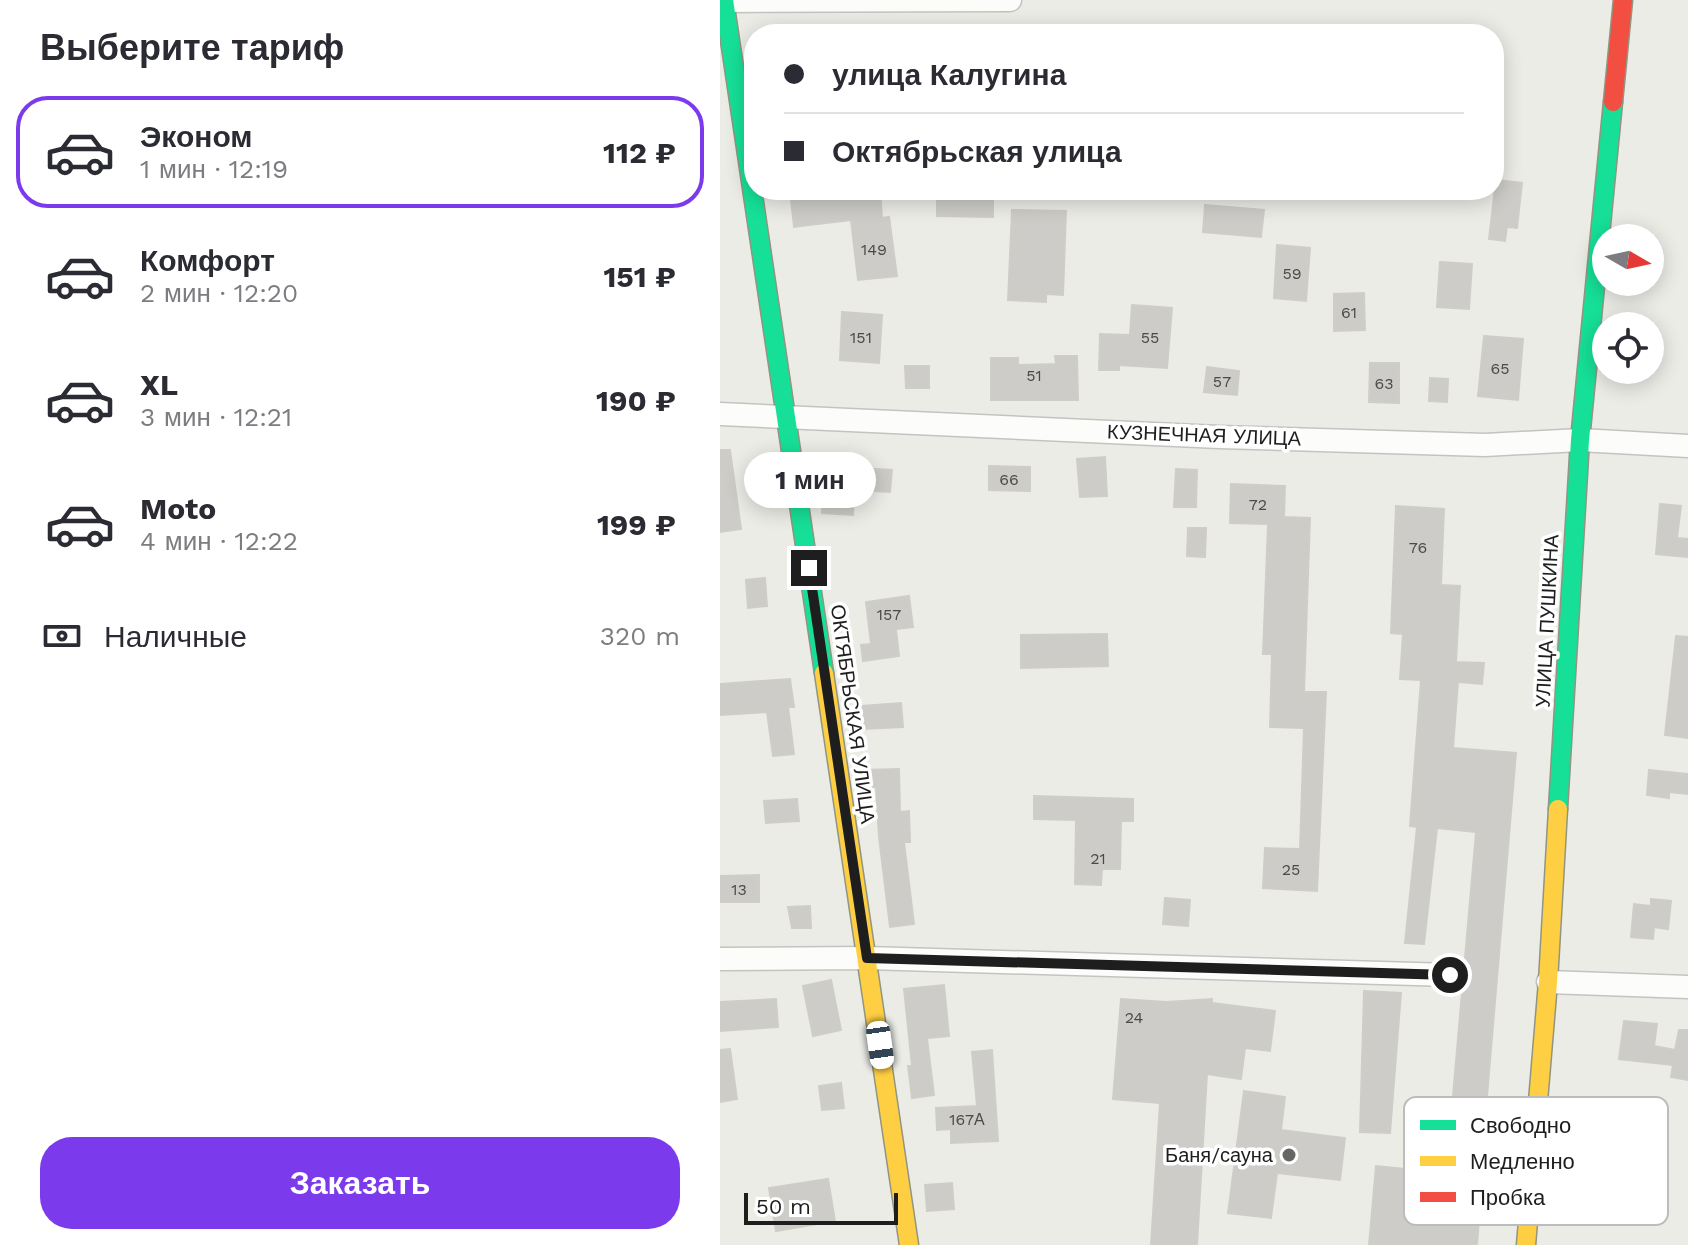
<!DOCTYPE html>
<html lang="ru">
<head>
<meta charset="utf-8">
<style>
	:root { --surface:#fff; --page:#f2f2f3; --text:#2b2b33; --muted:#7c7c81; --line:#e1e1e2; --accent:#7c3aed }
	body { margin:0; font-family:"Work Sans",sans-serif; background:var(--page); color:var(--text); height:100vh; display:flex; flex-direction:column; font-size:30px; white-space:nowrap }
	* { box-sizing:border-box; margin:0 }
	p { font-size:26px; color:var(--muted) }
	.icon { flex:none; width:44px; height:44px; fill:none; stroke:currentColor; stroke-width:2; stroke-linecap:round; stroke-linejoin:round }
	.map { position:relative; flex:1; overflow:hidden }
	.side { display:flex; flex-direction:column; background:var(--surface); width:720px }
	.side>* { flex:none }
	.top-card { position:absolute; left:24px; top:24px; width:760px; height:176px; border-radius:32px; box-shadow:0 4px 20px #0003; display:grid; align-content:center; height:176px; padding:0 40px; background:var(--surface) }
	.needle { width:52px; rotate:99deg }
	.buttons { position:absolute; left:872px; top:224px; display:grid; gap:16px }
	.buttons a { display:grid; place-items:center; width:72px; height:72px; border-radius:50%; background:var(--surface); box-shadow:0 4px 20px #0003; font-size:40px }
	.scale { position:absolute; left:24px; bottom:20px; width:154px; box-sizing:border-box; padding-left:8px; border:4px solid #1e1e1e; border-top:0; font-size:22px; line-height:28px; white-space:nowrap; color:#1e1e1e; -webkit-text-stroke:6px #fff; paint-order:stroke }
	.end { position:absolute; width:36px; height:36px; margin:-18px; border:10px solid #1e1e1e; background:#fff; box-shadow:0 0 0 4px #fff }
	.from { border-radius:50% }
	.bubble { position:absolute; height:56px; border-radius:28px; background:var(--surface); box-shadow:0 4px 20px #0003; font-size:26px; font-weight:700; line-height:56px; text-align:center }
	.car { position:absolute; width:24px; height:48px; margin:-24px -12px; border-radius:10px; box-shadow:0 0 6px 2px #0007; background:linear-gradient(#fff 24%,#345 0 40%,#fff 0 76%,#345 0 86%,#fff 0) }
	.top-card b { display:flex; align-items:center; gap:28px; height:76px; font-size:30px }
	.top-card b+b { border-top:2px solid var(--line) }
	.top-card i { width:20px; height:20px; background:var(--text) }
	ul { padding:0; list-style:none }
	li { display:flex; align-items:center; gap:24px; height:112px; margin:0 16px 12px; padding:0 24px; border:4px solid transparent; border-radius:32px }
	li div { flex:1 }
	li b { display:block; font-size:30px }
	li em { font-style:normal; font-weight:700 }
	li.selected { border-color:var(--accent) }
	li>.icon { width:72px; height:72px; stroke-width:1.5 }
	h2 { padding:0 40px; font-size:36px; line-height:96px }
	.pay { display:flex; align-items:center; gap:20px; height:88px; padding:0 40px; font-size:30px }
	.pay p { margin-inline-start:auto }
	.cta { display:flex; gap:16px; margin-top:auto; padding:16px 40px }
	.cta a { flex:1; height:92px; border-radius:32px; background:var(--accent); color:#fff; font-size:32px; font-weight:700; line-height:92px; text-align:center }
	main { display:flex; flex:1; min-height:0 }
	.map>svg:first-child { display:block }
</style>
</head>
<body>
<main>
<section class="side">
<h2>Выберите тариф</h2>
<ul>
<li class="selected"><svg class="icon" aria-label="car" viewBox="0 0 24 24"><path d="M5 17H2v-5l4-1 3-4h7l3 4 3 1v5h-3M9 17h6M6 11h13"/><circle cx="7" cy="17" r="2"/><circle cx="17" cy="17" r="2"/></svg><div><b>Эконом</b><p>1 мин · 12:19</p></div><em>112 ₽</em></li>
<li><svg class="icon" aria-label="car" viewBox="0 0 24 24"><path d="M5 17H2v-5l4-1 3-4h7l3 4 3 1v5h-3M9 17h6M6 11h13"/><circle cx="7" cy="17" r="2"/><circle cx="17" cy="17" r="2"/></svg><div><b>Комфорт</b><p>2 мин · 12:20</p></div><em>151 ₽</em></li>
<li><svg class="icon" aria-label="car" viewBox="0 0 24 24"><path d="M5 17H2v-5l4-1 3-4h7l3 4 3 1v5h-3M9 17h6M6 11h13"/><circle cx="7" cy="17" r="2"/><circle cx="17" cy="17" r="2"/></svg><div><b>XL</b><p>3 мин · 12:21</p></div><em>190 ₽</em></li>
<li><svg class="icon" aria-label="car" viewBox="0 0 24 24"><path d="M5 17H2v-5l4-1 3-4h7l3 4 3 1v5h-3M9 17h6M6 11h13"/><circle cx="7" cy="17" r="2"/><circle cx="17" cy="17" r="2"/></svg><div><b>Moto</b><p>4 мин · 12:22</p></div><em>199 ₽</em></li>
</ul>
<div class="pay"><svg class="icon" aria-label="cash" viewBox="0 0 24 24"><path d="M3 7h18v10H3z"/><circle cx="12" cy="12" r="2"/></svg>Наличные<p>320 m</p></div>
<div class="cta"><a>Заказать</a></div>
</section>
<div class="map">
<svg width="968" height="1245" viewBox="0 0 968 1245">
	<rect width="100%" height="100%" fill="#ecece7"/>
	<!-- building -->
	<g fill="#cdccc8" stroke="#cfcdc8" stroke-width="2">
		<polygon points="776,180 802,183 797,228 787,227 785,241 769,239"/>
		<polygon points="70,190 160,190 162,218 169,217 177,276 138,280 131,220 74,227"/>
		<polygon points="217,190 273,190 273,217 217,216"/>
		<polygon points="485,205 544,210 541,237 483,232"/>
		<polygon points="292,210 346,211 343,295 326,294 326,302 288,300"/>
		<polygon points="557,245 590,248 586,301 554,298"/>
		<polygon points="720,262 752,264 749,309 717,307"/>
		<polygon points="644,293 645,330 614,331 614,294"/>
		<polygon points="412,305 452,308 447,368 399,365 399,370 379,370 380,334 410,335"/>
		<polygon points="122,312 162,315 159,363 120,360"/>
		<polygon points="764,336 803,339 798,400 758,396"/>
		<polygon points="335,356 357,356 358,400 271,400 271,358 298,358 298,365 336,364"/>
		<polygon points="650,363 679,363 679,403 649,402"/>
		<polygon points="185,366 209,366 209,388 186,388"/>
		<polygon points="487,367 519,371 517,395 484,392"/>
		<polygon points="710,378 728,379 727,402 709,401"/>
		<polygon points="0,450 10,450 21,529 0,532"/>
		<polygon points="385,457 387,496 360,497 357,459"/>
		<polygon points="104,466 172,470 170,492 134,490 133,515 102,513"/>
		<polygon points="269,466 310,467 310,491 269,490"/>
		<polygon points="456,469 477,470 476,507 454,507"/>
		<polygon points="511,484 565,486 564,517 590,518 584,692 606,692 597,891 543,888 545,848 580,849 584,728 550,727 552,654 543,654 548,524 510,523"/>
		<polygon points="940,504 961,506 957,538 968,539 968,557 936,554"/>
		<polygon points="676,506 724,509 721,585 740,586 736,662 764,663 762,684 738,682 733,748 796,753 764,1132 730,1130 756,832 717,828 704,944 685,943 697,827 690,826 701,680 680,679 683,634 671,633"/>
		<polygon points="468,528 486,528 485,557 467,556"/>
		<polygon points="45,578 47,606 28,608 26,580"/>
		<polygon points="189,596 193,627 176,629 179,656 143,661 141,645 151,644 146,602"/>
		<polygon points="387,634 388,666 301,668 301,635"/>
		<polygon points="956,636 968,637 968,738 945,735"/>
		<polygon points="70,679 74,707 68,707 74,754 53,756 47,712 0,715 0,684"/>
		<polygon points="181,703 183,727 143,729 142,706"/>
		<polygon points="179,769 180,812 189,811 190,842 184,842 194,924 170,927 159,837 156,787 142,787 142,770"/>
		<polygon points="929,770 968,774 968,794 949,792 949,798 927,795"/>
		<polygon points="314,796 413,799 413,821 401,821 400,869 382,869 381,885 355,884 356,820 314,819"/>
		<polygon points="77,799 79,821 46,823 44,801"/>
		<polygon points="39,875 39,902 0,902 0,876"/>
		<polygon points="445,898 470,900 468,926 443,924"/>
		<polygon points="931,899 951,901 948,929 934,927 933,939 911,937 914,904 931,906"/>
		<polygon points="90,906 91,928 72,928 68,907"/>
		<polygon points="111,980 121,1030 93,1036 83,986"/>
		<polygon points="224,985 229,1036 207,1038 214,1095 192,1098 188,1066 192,1066 184,989"/>
		<polygon points="644,991 681,993 670,1133 640,1132"/>
		<polygon points="56,999 58,1027 0,1031 0,1002"/>
		<polygon points="401,999 446,1002 492,999 492,1003 555,1011 550,1051 525,1048 521,1079 487,1074 477,1245 431,1245 440,1103 393,1099"/>
		<polygon points="904,1021 937,1024 934,1046 955,1050 959,1030 968,1030 968,1080 951,1077 953,1065 899,1059"/>
		<polygon points="10,1049 17,1099 0,1102 0,1050"/>
		<polygon points="272,1050 278,1141 231,1143 231,1129 217,1130 216,1108 257,1106 252,1052"/>
		<polygon points="121,1083 124,1108 102,1110 99,1086"/>
		<polygon points="524,1091 565,1097 561,1130 625,1138 620,1180 557,1173 551,1218 508,1213"/>
		<polygon points="656,1166 724,1173 725,1166 763,1171 757,1245 649,1245"/>
		<polygon points="108,1179 115,1221 56,1231 49,1188"/>
		<polygon points="232,1183 234,1209 207,1211 205,1185"/>
	</g>
	<g fill="none" stroke-linecap="round" stroke-linejoin="round">
		<defs>
			<g id="street">
				<polyline points="0,1 290,0"/>
				<polyline points="0,414 499,437 765,445 860,440 968,446"/>
				<polyline points="0,959 147,958 730,975"/>
				<polyline points="828,982 968,987"/>
			</g>
			<g id="fast">
				<polyline points="4,0 104,673"/>
				<polyline points="838,809 860,440 893,102"/>
			</g>
			<g id="slow">
				<polyline points="104,673 189,1245"/>
				<polyline points="806,1245 828,982 838,809"/>
			</g>
			<polyline id="jam" points="893,102 903,0"/>
		</defs>
		<!-- street casing -->
		<use href="#street" stroke="#c3c3c1" stroke-width="25"/>
		<!-- fast casing -->
		<use href="#fast" stroke="#919581" stroke-width="21"/>
		<!-- slow casing -->
		<use href="#slow" stroke="#919581" stroke-width="21"/>
		<!-- jam casing -->
		<use href="#jam" stroke="#919581" stroke-width="21"/>
		<!-- street -->
		<use href="#street" stroke="#fcfcfb" stroke-width="22"/>
		<!-- fast -->
		<use href="#fast" stroke="#16e098" stroke-width="18"/>
		<!-- slow -->
		<use href="#slow" stroke="#ffcf43" stroke-width="18"/>
		<!-- jam -->
		<use href="#jam" stroke="#f24e42" stroke-width="18"/>
	</g>
	<g fill="none" stroke-linecap="round" stroke-linejoin="round">
		<!-- route -->
		<polyline stroke="#1e1e1e" stroke-width="10" points="89,568 147,958 730,975"/>
	</g>
	<!-- markers -->
	<circle fill="#666664" stroke="#fff" stroke-width="3" cx="569" cy="1155" r="8"/>
	<g text-anchor="middle" dominant-baseline="central" stroke-width="7" stroke-linejoin="round" paint-order="stroke">
		<!-- number labels -->
		<g font-size="16" fill="#4a4a48">
			<text x="154" y="249">149</text>
			<text x="572" y="273">59</text>
			<text x="629" y="312">61</text>
			<text x="141" y="337">151</text>
			<text x="430" y="337">55</text>
			<text x="780" y="368">65</text>
			<text x="314" y="375">51</text>
			<text x="502" y="381">57</text>
			<text x="664" y="383">63</text>
			<text x="289" y="479">66</text>
			<text x="538" y="504">72</text>
			<text x="698" y="547">76</text>
			<text x="169" y="614">157</text>
			<text x="378" y="858">21</text>
			<text x="571" y="869">25</text>
			<text x="19" y="889">13</text>
			<text x="414" y="1017">24</text>
			<text x="247" y="1119">167А</text>
		</g>
		<!-- street labels -->
		<g font-size="20" fill="#1e1e1e" stroke="#fff">
			<text transform="translate(484 435) rotate(2)">КУЗНЕЧНАЯ УЛИЦА</text>
			<text transform="translate(827 621) rotate(-87)">УЛИЦА ПУШКИНА</text>
			<text transform="translate(133 714) rotate(82)">ОКТЯБРЬСКАЯ УЛИЦА</text>
		</g>
		<!-- poi labels -->
		<g font-size="20" fill="#1e1e1e" stroke="#fff" text-anchor="end">
			<text x="553" y="1155">Баня/сауна</text>
		</g>
	</g>
	<!-- legend -->
	<rect x="684" y="1097" width="264" height="128" rx="12" fill="#fff" stroke="#bcbcbc" stroke-width="2"/>
	<rect x="700" y="1120" width="36" height="10" fill="#16e098"/>
	<rect x="700" y="1156" width="36" height="10" fill="#ffcf43"/>
	<rect x="700" y="1192" width="36" height="10" fill="#f24e42"/>
	<g font-size="22" fill="#1e1e1e">
		<text x="750" y="1133">Свободно</text>
		<text x="750" y="1169">Медленно</text>
		<text x="750" y="1205">Пробка</text>
	</g>
</svg>
<div class="buttons">
<a><svg class="needle" viewBox="-14 -14 28 28"><path d="M0-13l5 13h-10z" fill="#e53935"/><path d="M0 13l5-13h-10z" fill="#7c7c81"/></svg></a>
<a><svg class="icon" aria-label="locate" viewBox="0 0 24 24"><circle cx="12" cy="12" r="6"/><path d="M12 2v4M12 18v4M2 12h4M18 12h4"/></svg></a>
</div>
<div class="scale">50 m</div>
<i class="end from" style="left:730px;top:975px"></i>
<i class="end" style="left:89px;top:568px"></i>
<div class="bubble" style="left:24px;top:452px;width:132px">1 мин</div>
<i class="car" style="left:160px;top:1045px;rotate:172deg"></i>
<div class="top-card">
<b><i class="from"></i>улица Калугина</b>
<b><i></i>Октябрьская улица</b>
</div>
</div>
</main>
</body>
</html>
